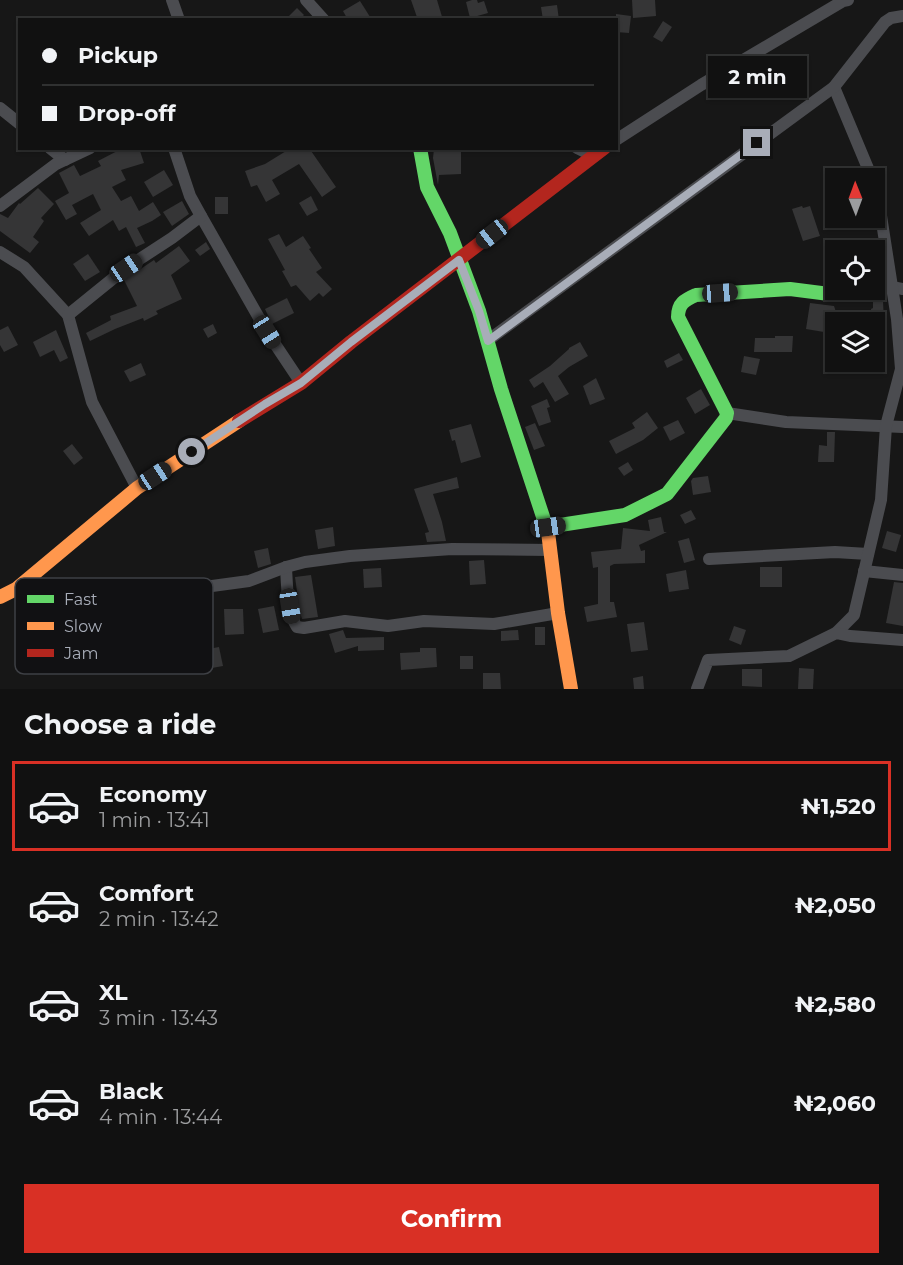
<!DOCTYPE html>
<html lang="en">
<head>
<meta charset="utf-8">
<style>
	:root { --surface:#111; --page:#1a1a1a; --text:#f1f3f6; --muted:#9c9d9f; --line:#303131; --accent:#d93025 }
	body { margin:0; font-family:Montserrat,sans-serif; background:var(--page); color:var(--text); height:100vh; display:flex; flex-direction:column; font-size:22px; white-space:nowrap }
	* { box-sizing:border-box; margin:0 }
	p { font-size:20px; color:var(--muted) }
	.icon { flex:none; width:33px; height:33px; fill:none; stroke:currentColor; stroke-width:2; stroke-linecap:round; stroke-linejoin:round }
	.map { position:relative; height:689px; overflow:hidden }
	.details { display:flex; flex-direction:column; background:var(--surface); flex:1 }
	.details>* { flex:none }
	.banner { position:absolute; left:18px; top:18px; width:600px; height:132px; border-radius:0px; box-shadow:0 2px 4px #0004,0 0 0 2px var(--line); display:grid; align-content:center; height:132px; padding:0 24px; background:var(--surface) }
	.needle { width:39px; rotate:359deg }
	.controls { position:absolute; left:825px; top:168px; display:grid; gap:12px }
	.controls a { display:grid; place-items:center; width:60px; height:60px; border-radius:0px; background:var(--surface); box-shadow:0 2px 4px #0004,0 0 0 2px var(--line); font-size:30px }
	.end { position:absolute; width:27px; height:27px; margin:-14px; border:8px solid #a8adb8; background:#111; box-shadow:0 0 0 3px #111 }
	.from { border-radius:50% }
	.bubble { position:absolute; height:42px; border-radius:0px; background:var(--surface); box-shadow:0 2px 4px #0004,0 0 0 2px var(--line); font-size:20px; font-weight:700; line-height:42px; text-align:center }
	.car { position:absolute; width:18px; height:36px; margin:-18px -9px; border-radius:8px; box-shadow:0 0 4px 2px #0007; background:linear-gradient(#222 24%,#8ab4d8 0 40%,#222 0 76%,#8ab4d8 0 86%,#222 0) }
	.banner b { display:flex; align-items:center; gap:21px; height:57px; font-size:22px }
	.banner b+b { border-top:2px solid var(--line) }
	.banner i { width:15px; height:15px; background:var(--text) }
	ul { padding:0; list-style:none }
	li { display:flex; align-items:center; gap:18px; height:90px; margin:0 12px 9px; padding:0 12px; border:3px solid transparent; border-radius:0px }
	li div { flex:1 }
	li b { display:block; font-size:22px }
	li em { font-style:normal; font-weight:700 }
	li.selected { border-color:var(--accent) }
	li>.icon { width:54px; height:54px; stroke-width:1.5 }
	h2 { padding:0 24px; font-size:27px; line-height:72px }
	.button { display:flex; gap:12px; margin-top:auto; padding:12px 24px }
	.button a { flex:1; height:69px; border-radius:0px; background:var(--accent); color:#fff; font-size:24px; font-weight:700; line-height:69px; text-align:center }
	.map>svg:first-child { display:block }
</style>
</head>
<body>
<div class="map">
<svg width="903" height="689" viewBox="0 0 903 689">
	<rect width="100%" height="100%" fill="#171717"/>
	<!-- building -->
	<g fill="#353536">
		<polygon points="411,0 437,0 443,20 418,20"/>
		<polygon points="472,0 477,0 478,3 484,1 488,13 470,18 466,2"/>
		<polygon points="632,0 655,0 656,16 633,18"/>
		<polygon points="360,1 372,20 348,20 343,11"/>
		<polygon points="557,5 559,20 543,20 541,7"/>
		<polygon points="297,8 304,15 299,20 285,20"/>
		<polygon points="616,14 631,16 629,33 616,32"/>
		<polygon points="663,21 672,27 662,42 653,37"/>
		<polygon points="123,148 139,148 144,163 121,170 126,180 112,187 121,201 131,196 139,211 153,202 161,215 152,221 137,228 145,243 136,247 126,227 119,231 113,220 89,236 80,223 101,210 93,194 72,205 77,214 66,220 55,201 69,193 59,173 74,165 80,176 101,166 98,161"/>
		<polygon points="291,148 309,148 336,187 322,197 299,164 272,180 280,194 266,202 257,185 251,187 245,171 265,164"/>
		<polygon points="434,149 461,149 461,174 439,175 438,185 433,158"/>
		<polygon points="164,170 173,185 153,197 144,182"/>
		<polygon points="38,188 54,204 41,218 44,221 33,237 39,242 30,253 0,231 0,214 8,218 19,203 20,204"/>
		<polygon points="311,196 318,210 307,216 299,203"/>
		<rect x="215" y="197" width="13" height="17"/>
		<polygon points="182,201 189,214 172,226 163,212"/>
		<polygon points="802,206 803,208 810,206 820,236 803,241 792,209"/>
		<polygon points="279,234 286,247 303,236 311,248 309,249 322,268 316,272 332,289 323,297 319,293 310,301 296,285 291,287 282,271 285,270 268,239"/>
		<polygon points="206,242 210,249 200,256 195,250"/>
		<polygon points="179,246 190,261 171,275 182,299 156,311 158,314 144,321 143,318 115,329 90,341 86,333 111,320 110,316 137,306 124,280 154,260 156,263"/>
		<polygon points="88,254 100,272 85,281 73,264"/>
		<polygon points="287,298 294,313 272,324 265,309"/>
		<polygon points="883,301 884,322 872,322 871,309 873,308 873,302"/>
		<polygon points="810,303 834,306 837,315 826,319 824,332 806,329"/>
		<polygon points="213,324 217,333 208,338 203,329"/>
		<polygon points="8,326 18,345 4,352 0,345 0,330"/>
		<polygon points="56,330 68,358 60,362 54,350 40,357 33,342"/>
		<polygon points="775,336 793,336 792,352 754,352 755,338 775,338"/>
		<polygon points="580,342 588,356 569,367 558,376 569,394 555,402 543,382 534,388 529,380 550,366 569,349 569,348"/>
		<polygon points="679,353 683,360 667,368 664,361"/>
		<polygon points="744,356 760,359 756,375 741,372"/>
		<polygon points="141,363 146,375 130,382 124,371"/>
		<polygon points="596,378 605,399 590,405 583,386"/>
		<polygon points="701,389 710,405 695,414 686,398"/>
		<polygon points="547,399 550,407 547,408 551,422 539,426 531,406"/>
		<polygon points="647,412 658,428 643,440 616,454 609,441 635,428 632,423"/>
		<polygon points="678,420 685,433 670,441 663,427"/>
		<polygon points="535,423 545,446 534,450 525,427"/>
		<polygon points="471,424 481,457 461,463 455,440 452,441 449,430"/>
		<polygon points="827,432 835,432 834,462 818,462 819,445 827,446"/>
		<polygon points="72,444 83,458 74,465 63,451"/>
		<polygon points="628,462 633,470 624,476 618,468"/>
		<polygon points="708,476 711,492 693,495 691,481 693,478"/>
		<polygon points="457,477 459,488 433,494 442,522 446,541 427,542 425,533 429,532 414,489"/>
		<polygon points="691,510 696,519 685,524 680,515"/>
		<polygon points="661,517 664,532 667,532 639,545 641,551 645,550 645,563 614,564 610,566 610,602 614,602 617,617 587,622 584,607 598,604 598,567 593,568 591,552 621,549 623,528 650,531 648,520"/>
		<polygon points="333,527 335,546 318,549 315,530"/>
		<polygon points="887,531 901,535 896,552 882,548"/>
		<polygon points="689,538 695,560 684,563 678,541"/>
		<polygon points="268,548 271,564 258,568 254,551"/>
		<polygon points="484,560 486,584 470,585 469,561"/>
		<rect x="760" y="567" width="22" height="20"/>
		<polygon points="381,568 382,587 364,588 363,569"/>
		<polygon points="686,570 689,589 669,592 666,574"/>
		<polygon points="311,575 318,617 302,619 300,613 295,577"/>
		<polygon points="894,582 903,583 903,626 886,623"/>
		<polygon points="274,606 279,630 263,633 258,609"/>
		<polygon points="224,609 243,609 244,634 225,635"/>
		<polygon points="644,622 648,650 631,652 627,624"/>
		<polygon points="734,626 746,630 741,645 729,640"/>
		<rect x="535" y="627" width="10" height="18"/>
		<polygon points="343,630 346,638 384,637 384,650 358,651 358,646 335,653 329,634"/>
		<polygon points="518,630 519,640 501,641 501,631"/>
		<polygon points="219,647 223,666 201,670 197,651"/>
		<polygon points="420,648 436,648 437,667 401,670 400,653 420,652"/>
		<rect x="460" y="656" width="13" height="13"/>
		<polygon points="799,668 814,669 813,689 798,689"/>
		<polygon points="742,669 762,669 762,687 742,686"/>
		<polygon points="483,673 500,673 501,689 483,689"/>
		<polygon points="643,676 644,689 634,689 633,678"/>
	</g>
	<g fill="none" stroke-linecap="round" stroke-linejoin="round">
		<!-- street -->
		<g stroke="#4b4c50" stroke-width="12">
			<polyline points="172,0 179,20"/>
			<polyline points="306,0 324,20"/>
			<polyline points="834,87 872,178"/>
			<polyline points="0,108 20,124"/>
			<polyline points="616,140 701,85 843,1 848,0"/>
			<polyline points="50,148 65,160"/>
			<polyline points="174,148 190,196 201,216 267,332 301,383"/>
			<polyline points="577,148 593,156"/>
			<polyline points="0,206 56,164 90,148"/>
			<polyline points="0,252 24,267 68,315 92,402 137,488"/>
			<polyline points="874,289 892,287 903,289"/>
			<polyline points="68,315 126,268 172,238 201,216"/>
			<polyline points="487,341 834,87 885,22 891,18 903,16"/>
			<polyline points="727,413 786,422 903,427"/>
			<polyline points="709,559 835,552 868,554"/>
			<path d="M286,567C287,584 287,613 297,627L304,628L345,621L388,626L424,621L494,624L558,613"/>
			<polyline points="864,571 903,575"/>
			<polyline points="212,586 249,581 286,567 305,562 350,556 452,549 550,550"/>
			<polyline points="836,633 854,615 881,500 886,426 901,369 897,319 877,190 874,185"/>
			<polyline points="697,689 708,660 789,656 836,633 850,636 903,640"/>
		</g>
		<!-- fast -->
		<g stroke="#63d668" stroke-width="14">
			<polyline points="420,148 427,187 450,233 479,311 501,389 548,532"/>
			<path d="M547,527L625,515L667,494L726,418L727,413L678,317C678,303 685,300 696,295L790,289L837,295L873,290"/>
		</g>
		<!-- slow -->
		<g stroke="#ff974d" stroke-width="14">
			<polyline points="548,532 558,613 571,689"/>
			<polyline points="0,597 16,589 137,488 239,421"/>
		</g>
		<!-- jam -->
		<polyline stroke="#b3261e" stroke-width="14" points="239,421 301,383 351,342 604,148"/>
	</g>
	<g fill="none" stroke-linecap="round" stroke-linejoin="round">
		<!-- route -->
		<polyline stroke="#a8adb8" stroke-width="8" points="192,452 265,404 301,383 351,342 459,260 479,311 488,341 757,143"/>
	</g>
	<!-- legend -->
	<rect x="15" y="578" width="198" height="96" rx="9" fill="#111113" stroke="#3e4045" stroke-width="1.5"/>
	<rect x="27" y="595" width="27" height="8" fill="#63d668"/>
	<rect x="27" y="622" width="27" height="8" fill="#ff974d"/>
	<rect x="27" y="649" width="27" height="8" fill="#b3261e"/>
	<g font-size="16" fill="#a8adb8">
		<text x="64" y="605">Fast</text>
		<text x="64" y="632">Slow</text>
		<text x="64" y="659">Jam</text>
	</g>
</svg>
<div class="controls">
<a><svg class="needle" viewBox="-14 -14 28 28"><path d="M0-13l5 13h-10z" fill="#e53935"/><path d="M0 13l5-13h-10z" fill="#9c9d9f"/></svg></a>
<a><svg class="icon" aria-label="locate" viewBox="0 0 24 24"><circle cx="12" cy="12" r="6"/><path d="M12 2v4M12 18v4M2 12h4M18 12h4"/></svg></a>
<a><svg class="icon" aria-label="layers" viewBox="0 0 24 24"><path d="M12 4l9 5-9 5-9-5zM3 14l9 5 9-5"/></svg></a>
</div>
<i class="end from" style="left:192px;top:452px"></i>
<i class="end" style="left:757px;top:143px"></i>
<div class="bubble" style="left:708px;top:56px;width:99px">2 min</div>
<i class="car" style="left:492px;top:234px;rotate:232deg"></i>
<i class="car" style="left:126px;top:268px;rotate:56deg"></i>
<i class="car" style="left:720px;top:293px;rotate:86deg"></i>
<i class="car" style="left:267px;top:332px;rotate:148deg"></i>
<i class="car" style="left:155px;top:476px;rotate:57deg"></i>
<i class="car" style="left:548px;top:527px;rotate:82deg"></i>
<i class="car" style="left:290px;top:606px;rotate:171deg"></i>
<div class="banner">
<b><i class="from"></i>Pickup</b>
<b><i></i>Drop-off</b>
</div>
</div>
<section class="details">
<h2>Choose a ride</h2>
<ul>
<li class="selected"><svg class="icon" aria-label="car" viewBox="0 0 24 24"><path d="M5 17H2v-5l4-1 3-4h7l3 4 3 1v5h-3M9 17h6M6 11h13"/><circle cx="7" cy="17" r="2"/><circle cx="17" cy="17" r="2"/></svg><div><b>Economy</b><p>1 min · 13:41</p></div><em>₦1,520</em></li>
<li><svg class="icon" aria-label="car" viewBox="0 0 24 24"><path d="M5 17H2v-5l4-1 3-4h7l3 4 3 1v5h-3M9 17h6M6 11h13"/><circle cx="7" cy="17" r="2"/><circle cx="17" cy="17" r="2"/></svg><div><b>Comfort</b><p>2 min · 13:42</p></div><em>₦2,050</em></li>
<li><svg class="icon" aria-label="car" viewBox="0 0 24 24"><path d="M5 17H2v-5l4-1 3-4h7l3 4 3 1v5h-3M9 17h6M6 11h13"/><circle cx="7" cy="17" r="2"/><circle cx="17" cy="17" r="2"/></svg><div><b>XL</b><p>3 min · 13:43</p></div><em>₦2,580</em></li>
<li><svg class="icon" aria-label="car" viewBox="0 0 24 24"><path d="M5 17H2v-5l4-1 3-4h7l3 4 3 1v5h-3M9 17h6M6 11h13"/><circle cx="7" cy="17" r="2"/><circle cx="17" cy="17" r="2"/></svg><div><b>Black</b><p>4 min · 13:44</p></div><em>₦2,060</em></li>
</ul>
<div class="button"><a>Confirm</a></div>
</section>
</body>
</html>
